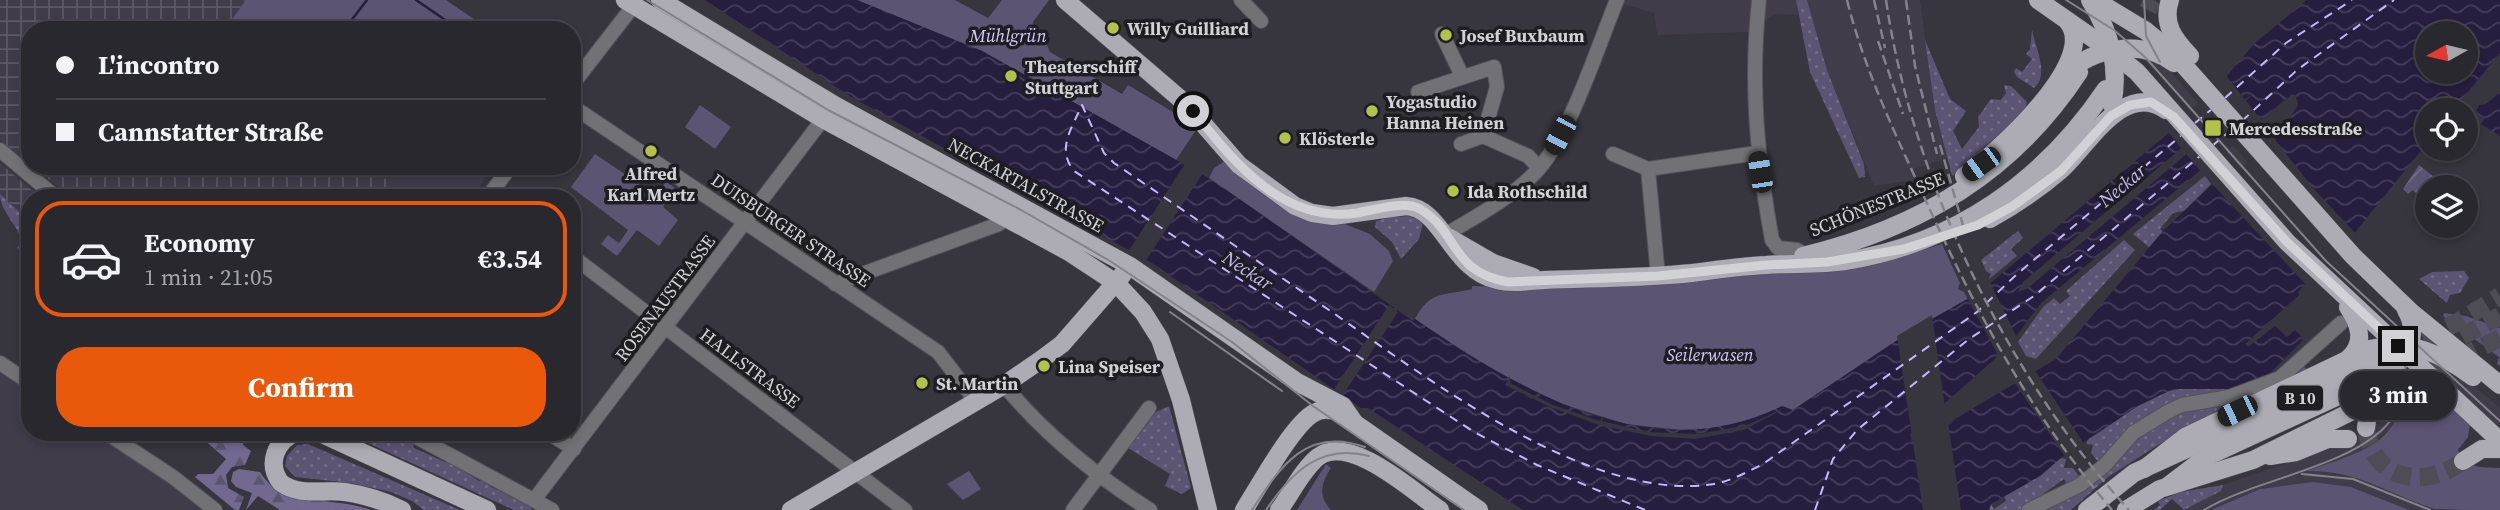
<!DOCTYPE html>
<html lang="en">
<head>
<meta charset="utf-8">
<style>
	:root { --surface:#29282e; --page:#313036; --text:#f1f3f6; --muted:#a5a6aa; --line:#45444a; --accent:#ea580c }
	body { margin:0; font-family:"Source Serif 4",serif; background:var(--page); color:var(--text); height:100vh; display:flex; flex-direction:column; font-size:26px; white-space:nowrap }
	* { box-sizing:border-box; margin:0 }
	p { font-size:23px; color:var(--muted) }
	.icon { flex:none; width:38px; height:38px; fill:none; stroke:currentColor; stroke-width:2; stroke-linecap:round; stroke-linejoin:round }
	.map { position:relative; flex:1; overflow:hidden }
	.sheet { position:absolute; left:21px; top:189px; width:560px; height:252px; display:flex; flex-direction:column; background:var(--surface); border-radius:28px; box-shadow:0 4px 10px #0003,0 0 0 2px var(--line) }
	.sheet>* { flex:none }
	.hud { position:absolute; left:21px; top:21px; width:560px; height:154px; border-radius:28px; box-shadow:0 4px 10px #0003,0 0 0 2px var(--line); display:grid; align-content:center; height:154px; padding:0 35px; background:var(--surface) }
	.needle { width:46px; rotate:262deg }
	.tools { position:absolute; left:2415px; top:21px; display:grid; gap:14px }
	.tools a { display:grid; place-items:center; width:63px; height:63px; border-radius:50%; background:var(--surface); box-shadow:0 4px 10px #0003,0 0 0 2px var(--line); font-size:35px }
	.end { position:absolute; width:32px; height:32px; margin:-16px; border:9px solid #d2d1d6; background:#111; box-shadow:0 0 0 4px #111 }
	.from { border-radius:50% }
	.bubble { position:absolute; height:49px; border-radius:24px; background:var(--surface); box-shadow:0 4px 10px #0003,0 0 0 2px var(--line); font-size:23px; font-weight:700; line-height:49px; text-align:center }
	.car { position:absolute; width:21px; height:42px; margin:-21px -10px; border-radius:9px; box-shadow:0 0 5px 2px #0007; background:linear-gradient(#222 24%,#8ab4d8 0 40%,#222 0 76%,#8ab4d8 0 86%,#222 0) }
	.hud b { display:flex; align-items:center; gap:24px; height:66px; font-size:26px }
	.hud b+b { border-top:2px solid var(--line) }
	.hud i { width:18px; height:18px; background:var(--text) }
	ul { padding:12px 0 0; list-style:none }
	li { display:flex; align-items:center; gap:21px; height:116px; margin:0 14px 10px; padding:0 21px; border:4px solid transparent; border-radius:28px }
	li div { flex:1 }
	li b { display:block; font-size:26px }
	li em { font-style:normal; font-weight:700 }
	li.active { border-color:var(--accent) }
	li>.icon { width:63px; height:63px; stroke-width:1.5 }
	.primary-button { display:flex; gap:14px; margin-top:auto; padding:14px 35px }
	.primary-button a { flex:1; height:80px; border-radius:28px; background:var(--accent); color:#fff; font-size:28px; font-weight:700; line-height:80px; text-align:center }
	.map>svg:first-child { display:block }
</style>
</head>
<body>
<div class="map">
<svg width="2500" height="510" viewBox="0 0 2500 510">
	<defs>
		<pattern id="industrial-grid" width="8" height="8" patternUnits="userSpaceOnUse" patternTransform="scale(1.75)"><rect width="8" height="8" fill="#403c4a"/><path d="M0 4h8M4 0v8" fill="none" stroke="#5b5763"/></pattern>
		<pattern id="grass-dots" width="8" height="8" patternUnits="userSpaceOnUse" patternTransform="scale(1.75)"><rect width="8" height="8" fill="#5c5473"/><path d="M2 2h.1M6 6h.1" fill="none" stroke="#726c86" stroke-width="1.8" stroke-linecap="round"/></pattern>
		<pattern id="forest-firs" width="22" height="20" patternUnits="userSpaceOnUse" patternTransform="scale(1.75)"><rect width="22" height="20" fill="#726890"/><path d="M5 1l3.5 6h-7zM16 11l3.5 6h-7z" fill="#5b566c"/></pattern>
		<pattern id="garden-furrows" width="10" height="10" patternUnits="userSpaceOnUse" patternTransform="scale(1.75)"><rect width="10" height="10" fill="#5c5473"/><path d="M-1 1l2-2M0 10L10 0M9 11l2-2" fill="none" stroke="#726c86"/></pattern>
		<pattern id="water-waves" width="16" height="10" patternUnits="userSpaceOnUse" patternTransform="scale(1.75)"><rect width="16" height="10" fill="#271d3f"/><path d="M0 5q4-4 8 0t8 0" fill="none" stroke="#453d5a"/></pattern>
	</defs>
	<rect width="100%" height="100%" fill="#37353d"/>
	<!-- built -->
	<g fill="#403c4a">
		<polygon points="1621,0 1796,0 1798,15 1775,14 1749,32 1657,35 1654,13 1620,3"/>
		<polygon points="1807,0 1920,0 1935,110 1947,158 1911,170 1914,179 1912,180 1874,186 1827,70"/>
		<polygon points="2143,58 2164,63 2269,188 2262,194 2191,108"/>
		<polygon points="369,166 494,166 471,198 410,198"/>
		<polygon points="2420,354 2462,376 2500,408 2500,428"/>
		<polygon points="2408,367 2405,402 2390,429 2364,450 2310,470 2366,479 2437,510 2409,510 2351,487 2313,482 2260,489 2211,510 2184,510 2221,491 2223,485 2331,447 2333,450 2347,445 2381,421 2389,408 2395,379"/>
		<polygon points="0,370 30,390 30,432 92,432 176,488 202,510 0,510"/>
	</g>
	<!-- industrial -->
	<g fill="url(#industrial-grid)">
		<polygon points="0,0 246,0 224,30 30,30 30,164 0,140"/>
		<polygon points="0,163 41,198 30,198 30,222 0,194"/>
		<polygon points="32,166 269,166 280,175 287,166 369,166 410,198 72,198"/>
	</g>
	<!-- grass -->
	<g fill="url(#grass-dots)">
		<polygon points="1796,0 1807,0 1827,70 1864,164 1865,177 1859,178 1810,72"/>
		<path d="M2032,30C2035,47 2050,74 2034,88L2017,77L2014,72L2016,68L2022,72L2032,59L2026,54L2030,49Z"/>
		<polygon points="1925,40 1950,99 1966,111 1953,131 1962,149 1979,127 1978,117 1991,99 2001,100 2006,93 2004,85 2011,86 2027,102 2025,111 1952,176 1935,110"/>
		<polygon points="2205,176 2211,184 2184,211 2173,213 2160,229 2164,233 2150,248 2133,234"/>
		<path d="M0,194L30,222V253L17,248L22,241C17,224 0,211 0,194Z"/>
		<polygon points="1412,216 1423,223 1419,239 1401,259 1392,242 1375,227 1376,221 1391,217"/>
		<polygon points="2018,231 2023,238 2011,249 2017,256 1988,280 1991,274 1986,271 1981,260"/>
		<polygon points="2124,240 2135,250 2036,359 2026,356 2018,342 2043,307 2054,298 2060,304 2070,296 2066,291"/>
		<polygon points="2464,271 2469,278 2460,293 2450,295 2447,303 2419,279 2432,272"/>
		<polygon points="2302,365 2308,370 2158,445 2108,477 2071,510 2036,510 2160,420"/>
		<path d="M2190,388L2240,389L2183,402L2101,465L2091,453L2093,445L2086,444L2089,437C2118,416 2153,389 2190,388Z"/>
		<polygon points="1169,406 1191,488 1182,494 1165,486 1170,474 1128,448 1156,412"/>
		<polygon points="344,432 386,432 402,441 408,439 413,442 414,448 445,462 450,461 479,481 485,480 491,487 534,506 531,510 514,510"/>
		<polygon points="308,444 460,510 424,510 412,501 391,492 351,483 295,477 285,466 287,456 297,445"/>
		<polygon points="2060,458 2066,459 2064,468 2073,468 2082,480 2068,486 2064,479 2021,510 1989,510 1991,504 1994,509 2006,501 2004,496 2040,476"/>
		<polygon points="2223,485 2221,491 2184,510 2172,499 2160,510 2154,510 2160,505 2158,501 2181,492"/>
	</g>
	<!-- forest -->
	<g fill="url(#forest-firs)">
		<polygon points="195,432 237,432 245,436 243,445 251,451 245,465 232,467 226,475 228,488 244,497 239,510 235,510 195,477 198,474 213,474 226,459"/>
		<path d="M239,469L260,472C284,510 325,494 371,510H280L258,496L246,510L252,493L236,487L231,481L233,472Z"/>
	</g>
	<!-- park -->
	<g fill="#5c5473">
		<polygon points="246,0 446,0 490,30 439,30 434,26 431,30 224,30"/>
		<polygon points="857,0 955,0 988,18 1002,0 1049,0 1033,22 1032,28 1042,34 1050,52 1122,94 1128,85 1198,127 1176,160 982,51"/>
		<polygon points="700,105 731,127 715,149 685,127"/>
		<polygon points="595,154 656,195 666,182 675,188 663,207 678,220 659,246 637,230 617,256 601,244 608,235 619,243 628,230 571,187"/>
		<polygon points="1227,160 1320,221 1345,224 1370,234 1389,251 1393,261 1374,292 1209,178 1214,168"/>
		<path d="M1942,244L1960,283L1958,289L1964,292L1968,299L1914,329L1793,410L1715,429L1690,431L1626,424L1559,403L1479,363L1415,319C1430,290 1444,296 1472,289V286L1504,287L1887,261Z"/>
		<polygon points="2444,313 2466,316 2500,328 2500,366 2497,364 2499,357 2443,316"/>
		<path d="M2408,367L2470,424L2468,437L2458,450C2464,469 2483,467 2500,468V510C2481,510 2454,510 2435,509C2387,494 2362,471 2307,471C2375,447 2401,444 2408,367Z"/>
		<path d="M1326,464L1331,468C1321,483 1318,496 1331,510H1297Z"/>
		<polygon points="969,471 981,489 963,500 947,484"/>
		<polygon points="2313,482 2351,487 2409,510 2211,510 2260,489"/>
	</g>
	<!-- garden -->
	<polygon fill="url(#garden-furrows)" points="2419,165 2439,181 2438,187 2427,187 2427,204 2413,190 2408,194 2403,189"/>
	<!-- water -->
	<g fill="url(#water-waves)" fill-rule="evenodd">
		<path d="M705,0H857L982,51L1212,180L1413,321L1415,319C1522,392 1652,470 1782,406L1793,410L1914,329L1980,292L2203,104L2255,43L2307,0H2500V53L2453,110H2427V143L2353,235L2298,292L2299,295L2245,344L2248,347L2275,326L2287,337L2295,330L2304,339L2261,382L2240,389H2173L2138,406L2062,457L2040,476L1991,504L1989,510H1523L1368,408H1361L1152,263L853,98ZM2427,33H2466V72H2427ZM2254,93L2221,125L2028,288L2018,292L2023,282L2216,119ZM2292,94L2296,96L2298,105L2279,136L2230,185L2221,176L2162,232L2056,359L1955,419L1951,424L1912,443L1910,434L2007,348L2041,303Z"/>
		<polygon points="2500,92 2500,136 2481,124 2486,117 2479,116 2476,111 2479,105 2486,104"/>
	</g>
	<!-- pier -->
	<g fill="#37353d">
		<polygon points="2224,73 2262,121 2202,172 2184,152 2226,116 2184,151 2166,130 2201,101"/>
		<polygon points="2273,137 2313,188 2358,236 2308,287 2210,182 2219,173 2229,180"/>
		<polygon points="1186,162 1203,173 1145,262 1128,252"/>
		<polygon points="1989,280 2018,340 2000,359 1966,296"/>
		<polygon points="1389,305 1398,312 1343,395 1334,389"/>
		<polygon points="1932,315 1945,407 1913,436 1916,439 1948,422 1961,510 1923,510 1897,336"/>
		<polygon points="2034,369 2085,445 2066,458 2014,382"/>
		<polygon points="1510,376 1510,383 1553,405 1600,421 1603,415 1602,421 1649,432 1696,434 1698,427 1699,434 1747,425 1789,406 1744,430 1695,439 1651,436 1599,425 1550,407 1505,385"/>
	</g>
	<g fill="none" stroke-linecap="round" stroke-linejoin="round">
		<!-- stream -->
		<g stroke="#271d3f" stroke-width="2.5">
			<polyline points="416,0 460,30"/>
			<polyline points="344,30 367,0"/>
		</g>
		<!-- ferry -->
		<g stroke="#c8b7f8" stroke-width="2" stroke-dasharray="9 7" stroke-linecap="butt">
			<polyline points="2225,98 2286,43 2352,0"/>
			<polyline points="2242,121 2297,70 2394,0"/>
			<polyline points="2195,123 2212,109"/>
			<polyline points="2212,146 2230,131"/>
			<path d="M1645,510L1537,465L1474,432L1074,171C1056,149 1072,128 1082,105L1104,153L1114,163C1186,212 1257,261 1329,310C1426,377 1590,504 1714,484C1731,481 1747,472 1763,464L1977,312L2016,275L2183,134"/>
			<polyline points="1815,510 1833,459 1857,430 1969,339 2034,296 2200,156"/>
		</g>
		<!-- major-tunnel -->
		<g stroke="#4e4c54" stroke-width="18" stroke-dasharray="18 9" stroke-linecap="butt">
			<polyline points="2123,58 2153,0"/>
			<polyline points="2438,349 2500,316"/>
			<polyline points="2399,351 2456,323 2500,296"/>
			<polyline points="2387,394 2500,338"/>
			<path d="M2366,428C2373,481 2424,490 2463,461"/>
		</g>
		<defs>
			<g id="minor">
				<polyline points="1241,0 1261,21"/>
				<path d="M1759,0C1750,85 1757,156 1772,240L1778,248L1797,250L1806,255"/>
				<polyline points="1442,34 1462,76"/>
				<polyline points="572,85 634,5"/>
				<polyline points="1418,92 1494,67 1497,87 1483,136"/>
				<polyline points="572,106 938,352 975,400"/>
				<polyline points="1483,136 1528,156 1539,168"/>
				<polyline points="1461,144 1483,136"/>
				<polyline points="0,150 57,198"/>
				<polyline points="1613,154 1648,169 1757,153"/>
				<polyline points="1648,169 1658,276"/>
				<polyline points="487,198 511,166"/>
				<path d="M1445,235C1475,217 1509,199 1534,174C1569,139 1597,48 1617,0"/>
				<polyline points="572,256 905,510"/>
				<polyline points="835,284 999,224 1004,216"/>
				<polyline points="0,363 30,383"/>
				<path d="M1004,385C1046,436 1095,475 1150,510"/>
				<polyline points="105,432 173,477 215,510"/>
				<polyline points="407,432 552,510"/>
				<polyline points="547,432 574,449"/>
				<polyline points="534,500 823,119"/>
				<polyline points="1073,510 1149,408"/>
				<polyline points="2029,510 2080,485 2105,465 2133,433 2169,411 2182,405 2229,397 2280,378 2341,323"/>
			</g>
			<g id="major">
				<polyline points="625,0 823,119 1069,252 1116,283 1143,312 1160,339 1181,400 1208,510"/>
				<polyline points="660,0 836,106 1130,266 1297,382 1343,406 1356,425"/>
				<path d="M1065,0L1185,103L1239,165L1295,206L1312,213L1333,216L1406,206C1443,208 1451,270 1497,280C1512,284 1528,281 1544,280C1594,278 1643,278 1692,273C1716,270 1741,266 1766,265C1792,263 1819,265 1845,261C1955,244 2044,181 2106,89"/>
				<polyline points="2038,0 2111,51 2137,72 2287,242 2500,441"/>
				<path d="M2090,0C2110,31 2120,69 2112,105"/>
				<polyline points="2095,0 2146,31 2173,53 2353,256 2411,312 2500,385"/>
				<path d="M2170,0C2162,24 2174,39 2190,56"/>
				<path d="M2065,74C2094,48 2140,38 2174,63"/>
				<path d="M1964,176C1994,155 2100,61 2068,22"/>
				<path d="M1990,219C2015,205 2039,189 2061,170C2088,146 2123,80 2166,110"/>
				<polyline points="1448,237 1493,263 1533,277"/>
				<path d="M1803,256C1919,228 2013,173 2079,72"/>
				<path d="M2348,359C2366,343 2360,325 2348,307"/>
				<polyline points="2366,428 2371,395"/>
				<path d="M297,432C276,440 266,464 281,483C301,497 322,489 345,492C365,495 384,501 402,510"/>
				<polyline points="318,432 487,510"/>
				<polyline points="2270,456 2296,452 2328,439 2348,439"/>
				<polyline points="2463,461 2482,449 2500,449"/>
				<path d="M2144,469L2185,437L2370,349C2409,339 2441,353 2473,377"/>
				<path d="M2168,486L2206,457L2388,373C2408,357 2420,333 2406,310"/>
				<polyline points="791,510 1004,385 1042,359 1062,344 1123,274"/>
				<path d="M1244,510C1258,488 1293,424 1314,413C1323,408 1331,409 1340,413L1479,510"/>
				<path d="M1279,510C1291,494 1302,470 1318,457C1350,433 1414,492 1440,510"/>
				<polyline points="2087,510 2134,473 2383,359"/>
				<polyline points="2126,510 2160,489 2253,460 2387,394"/>
			</g>
		</defs>
		<!-- minor casing -->
		<use href="#minor" stroke="#535159" stroke-width="16"/>
		<!-- major casing -->
		<use href="#major" stroke="#535159" stroke-width="19"/>
		<!-- minor -->
		<use href="#minor" stroke="#727175" stroke-width="14"/>
		<!-- major -->
		<use href="#major" stroke="#adabb3" stroke-width="18"/>
		<!-- tram -->
		<g stroke="#848389" stroke-width="2">
			<polyline points="647,0 830,111 1021,210 1110,261 1232,342 1313,406 1464,510"/>
			<polyline points="2066,0 2114,30 2146,58 2326,261 2500,421"/>
			<polyline points="2144,0 2146,36 2160,62"/>
			<polyline points="1170,312 1282,391"/>
			<polyline points="2302,474 2353,479 2430,510"/>
			<path d="M1252,510C1280,467 1306,426 1365,447"/>
			<path d="M1266,510C1291,473 1320,443 1369,456"/>
			<path d="M2204,510C2281,463 2450,463 2395,328"/>
		</g>
		<!-- rail -->
		<g stroke="#848389" stroke-width="2.5" stroke-dasharray="10 5" stroke-linecap="butt">
			<path d="M1847,0C1863,65 1892,127 1920,188C1976,311 2024,405 2112,510"/>
			<polyline points="1874,0 1885,48"/>
			<path d="M1886,0C1912,179 2007,377 2129,510"/>
			<polyline points="1906,0 1915,66 1937,154"/>
			<polyline points="1878,41 1903,114"/>
			<polyline points="1940,145 1964,229"/>
		</g>
	</g>
	<g fill="none" stroke-linecap="round" stroke-linejoin="round">
		<!-- route -->
		<path stroke="#d2d1d6" stroke-width="9" d="M1193,111C1234,162 1283,224 1357,213C1374,210 1404,200 1420,209C1460,233 1449,271 1508,282L1658,276L1766,265L1827,262L1904,249L1978,225L2013,206L2061,171L2111,116L2130,105L2151,102L2174,117L2287,242L2398,346"/>
	</g>
	<!-- markers -->
	<g fill="#b3c24b" stroke="#1e1d21" stroke-width="2.5">
		<circle cx="1113" cy="28" r="7"/>
		<circle cx="1446" cy="35" r="7"/>
		<circle cx="1011" cy="76" r="7"/>
		<circle cx="1372" cy="111" r="7"/>
		<rect x="2204" y="119" width="18" height="18" rx="3.5"/>
		<circle cx="1285" cy="138" r="7"/>
		<circle cx="651" cy="151" r="7"/>
		<circle cx="1453" cy="191" r="7"/>
		<circle cx="1044" cy="366" r="7"/>
		<circle cx="922" cy="383" r="7"/>
	</g>
	<g text-anchor="middle" dominant-baseline="central" stroke-width="7" stroke-linejoin="round" paint-order="stroke">
		<!-- shield labels -->
		<rect fill="#1e1d21" stroke="#9c9ba0" stroke-width="2" x="2277" y="385.5" width="46" height="25" rx="5"/>
		<g font-size="16" font-weight="bold" fill="#d2d1d6">
			<text x="2300" y="398">B 10</text>
		</g>
		<!-- poi labels -->
		<g font-size="18" font-weight="bold" fill="#d2d1d6" stroke="#1e1d21" text-anchor="start">
			<text x="1127" y="28">Willy Guilliard</text>
			<text x="1460" y="35">Josef Buxbaum</text>
			<text x="1025" y="66">Theaterschiff<tspan x="1025" dy="21">Stuttgart</tspan></text>
			<text x="1386" y="101">Yogastudio<tspan x="1386" dy="21">Hanna Heinen</tspan></text>
			<text x="2229" y="128">Mercedesstraße</text>
			<text x="1299" y="138">Klösterle</text>
			<text x="651" y="173" text-anchor="middle">Alfred<tspan x="651" dy="21">Karl Mertz</tspan></text>
			<text x="1467" y="191">Ida Rothschild</text>
			<text x="1058" y="366">Lina Speiser</text>
			<text x="936" y="383">St. Martin</text>
		</g>
		<!-- park labels -->
		<g font-size="18" font-style="italic" fill="#d6c9fd" stroke="#1e1d21">
			<text x="1008" y="35">Mühlgrün</text>
			<text x="1710" y="354">Seilerwasen</text>
		</g>
		<!-- street labels -->
		<g font-size="18" fill="#d2d1d6" stroke="#1e1d21">
			<text transform="translate(1026 185) rotate(29)">NECKARTALSTRASSE</text>
			<text transform="translate(1877 204) rotate(-22)">SCHÖNESTRASSE</text>
			<text transform="translate(791 230) rotate(34)">DUISBURGER STRASSE</text>
			<text transform="translate(665 298) rotate(-53)">ROSENAUSTRASSE</text>
			<text transform="translate(750 368) rotate(37)">HALLSTRASSE</text>
		</g>
		<!-- water labels -->
		<g font-size="19" font-style="italic" fill="#c8b7f8" stroke="#1e1d21">
			<text transform="translate(2122 185) rotate(-40)">Neckar</text>
			<text transform="translate(1248 270) rotate(33)">Neckar</text>
		</g>
	</g>
</svg>
<div class="tools">
<a><svg class="needle" viewBox="-14 -14 28 28"><path d="M0-13l5 13h-10z" fill="#e53935"/><path d="M0 13l5-13h-10z" fill="#a5a6aa"/></svg></a>
<a><svg class="icon" aria-label="locate" viewBox="0 0 24 24"><circle cx="12" cy="12" r="6"/><path d="M12 2v4M12 18v4M2 12h4M18 12h4"/></svg></a>
<a><svg class="icon" aria-label="layers" viewBox="0 0 24 24"><path d="M12 4l9 5-9 5-9-5zM3 14l9 5 9-5"/></svg></a>
</div>
<i class="end from" style="left:1193px;top:111px"></i>
<i class="end" style="left:2398px;top:346px"></i>
<div class="bubble" style="left:2340px;top:371px;width:116px">3 min</div>
<i class="car" style="left:1560px;top:135px;rotate:208deg"></i>
<i class="car" style="left:1981px;top:164px;rotate:234deg"></i>
<i class="car" style="left:1760px;top:172px;rotate:351deg"></i>
<i class="car" style="left:2237px;top:411px;rotate:244deg"></i>
<div class="hud">
<b><i class="from"></i>L'incontro</b>
<b><i></i>Cannstatter Straße</b>
</div>
<section class="sheet">
<ul>
<li class="active"><svg class="icon" aria-label="car" viewBox="0 0 24 24"><path d="M5 17H2v-5l4-1 3-4h7l3 4 3 1v5h-3M9 17h6M6 11h13"/><circle cx="7" cy="17" r="2"/><circle cx="17" cy="17" r="2"/></svg><div><b>Economy</b><p>1 min · 21:05</p></div><em>€3.54</em></li>
</ul>
<div class="primary-button"><a>Confirm</a></div>
</section>
</div>
</body>
</html>
